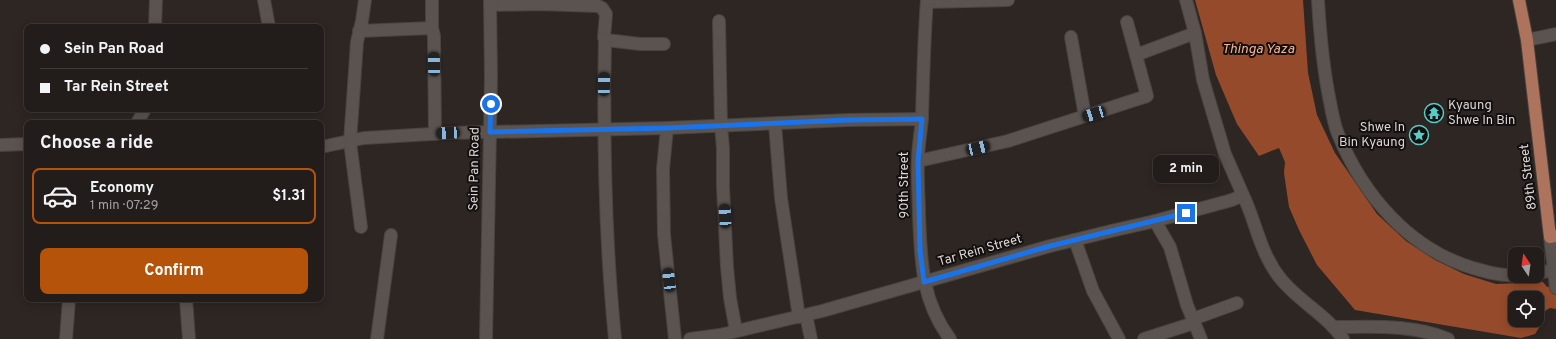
<!DOCTYPE html>
<html lang="en">
<head>
<meta charset="utf-8">
<style>
	:root { --surface:#221c1a; --page:#2a2523; --text:#f1f3f6; --muted:#a2a1a2; --line:#3f3a39; --accent:#b45309 }
	body { margin:0; font-family:Overpass,sans-serif; background:var(--page); color:var(--text); height:100vh; display:flex; flex-direction:column; font-size:15px; white-space:nowrap }
	* { box-sizing:border-box; margin:0 }
	p { font-size:13px; color:var(--muted) }
	.icon { flex:none; width:22px; height:22px; fill:none; stroke:currentColor; stroke-width:2; stroke-linecap:round; stroke-linejoin:round }
	.map { position:relative; flex:1; overflow:hidden }
	.side { position:absolute; left:24px; top:120px; width:300px; height:182px; display:flex; flex-direction:column; background:var(--surface); border-radius:8px; box-shadow:0 2px 10px #0003,0 0 0 1px var(--line) }
	.side>* { flex:none }
	.guide { position:absolute; left:24px; top:24px; width:300px; height:88px; border-radius:8px; box-shadow:0 2px 10px #0003,0 0 0 1px var(--line); display:grid; align-content:center; height:88px; padding:0 16px; background:var(--surface) }
	.needle { width:26px; rotate:347deg }
	.fabs { position:absolute; left:1508px; top:247px; display:grid; gap:8px }
	.fabs a { display:grid; place-items:center; width:36px; height:36px; border-radius:8px; background:var(--surface); box-shadow:0 2px 10px #0003,0 0 0 1px var(--line); font-size:20px }
	.end { position:absolute; width:18px; height:18px; margin:-9px; border:5px solid #1a73e8; background:#fff; box-shadow:0 0 0 2px #fff }
	.from { border-radius:50% }
	.bubble { position:absolute; height:28px; border-radius:8px; background:var(--surface); box-shadow:0 2px 10px #0003,0 0 0 1px var(--line); font-size:13px; font-weight:700; line-height:28px; text-align:center }
	.car { position:absolute; width:12px; height:24px; margin:-12px -6px; border-radius:5px; box-shadow:0 0 3px 1px #0007; background:linear-gradient(#222 24%,#8ab4d8 0 40%,#222 0 76%,#8ab4d8 0 86%,#222 0) }
	.guide b { display:flex; align-items:center; gap:14px; height:38px; font-size:15px }
	.guide b+b { border-top:1px solid var(--line) }
	.guide i { width:10px; height:10px; background:var(--text) }
	ul { padding:0; list-style:none }
	li { display:flex; align-items:center; gap:12px; height:56px; margin:0 8px 6px; padding:0 8px; border:2px solid transparent; border-radius:8px }
	li div { flex:1 }
	li b { display:block; font-size:15px }
	li em { font-style:normal; font-weight:700 }
	li.active { border-color:var(--accent) }
	li>.icon { width:36px; height:36px; stroke-width:1.5 }
	h2 { padding:0 16px; font-size:18px; line-height:48px }
	.action { display:flex; gap:8px; margin-top:auto; padding:8px 16px }
	.action a { flex:1; height:46px; border-radius:8px; background:var(--accent); color:#fff; font-size:16px; font-weight:700; line-height:46px; text-align:center }
	.map>svg:first-child { display:block }
</style>
</head>
<body>
<div class="map">
<svg width="1556" height="339" viewBox="0 0 1556 339">
	<rect width="100%" height="100%" fill="#2d2623"/>
	<!-- water -->
	<path fill="#954b2b" fill-rule="evenodd" d="M1195,0H1303L1308,73L1317,115L1335,153L1377,214L1406,241L1435,260L1464,274L1496,284L1543,282L1547,287L1556,286V309L1550,308L1543,312L1542,323L1535,334L1521,338L1355,310L1317,265L1299,230L1289,207L1284,173L1285,162L1279,148L1259,156L1237,124L1216,75ZM1515,298H1537V320H1515Z"/>
	<g fill="none" stroke-linecap="round" stroke-linejoin="round">
		<defs>
			<g id="minor">
				<polyline points="264,0 269,27"/>
				<polyline points="432,0 432,28"/>
				<path d="M927,0C924,39 923,79 922,118C921,132 918,146 918,160C917,178 919,197 919,215C921,261 921,300 950,339"/>
				<polyline points="1186,0 1195,33 1203,80 1225,154 1243,195"/>
				<path d="M1318,0C1320,35 1323,68 1330,102C1332,113 1334,124 1338,134C1363,195 1409,249 1473,268C1487,272 1501,276 1515,275"/>
				<polyline points="927,2 1008,0"/>
				<polyline points="490,5 539,4 598,6 602,8 606,14 604,38 606,40 640,44 664,44"/>
				<polyline points="719,21 721,126 723,148 723,187 727,267 730,298 736,331"/>
				<polyline points="155,27 156,0"/>
				<polyline points="359,31 432,28 434,36 435,134"/>
				<polyline points="1071,37 1085,116"/>
				<path d="M605,39C603,139 605,239 615,339"/>
				<polyline points="1527,40 1556,34"/>
				<polyline points="1136,55 1195,33"/>
				<polyline points="137,123 145,109"/>
				<polyline points="775,124 781,198 799,317"/>
				<polyline points="667,128 663,169 664,235 675,339"/>
				<polyline points="0,145 27,144"/>
				<polyline points="321,147 364,138 448,133 667,128 848,120 922,119"/>
				<polyline points="918,161 1008,141 1147,96 1127,22"/>
				<polyline points="1155,221 1170,247 1187,305 1201,339"/>
				<polyline points="361,227 350,142 357,42 362,21 365,0"/>
				<polyline points="1550,237 1556,288"/>
				<polyline points="1075,240 1093,291 1119,339"/>
				<polyline points="1537,273 1554,270"/>
				<polyline points="186,299 189,339"/>
				<polyline points="806,315 811,339"/>
				<polyline points="1193,319 1237,303"/>
				<path d="M1335,327C1372,327 1413,324 1448,339"/>
				<polyline points="66,339 69,299"/>
				<polyline points="377,339 391,235"/>
				<polyline points="486,339 491,77 490,0"/>
				<path d="M690,339L720,335L822,311L1050,246L1111,231L1155,221L1232,200L1243,195C1256,222 1260,253 1280,278C1298,301 1327,315 1343,339"/>
				<polyline points="1144,339 1194,323"/>
			</g>
			<polyline id="major" points="1519,0 1527,40 1550,237 1556,236"/>
		</defs>
		<!-- minor casing -->
		<use href="#minor" stroke="#494340" stroke-width="14"/>
		<!-- major casing -->
		<use href="#major" stroke="#494340" stroke-width="14"/>
		<!-- minor -->
		<use href="#minor" stroke="#5b534f" stroke-width="12"/>
		<!-- major -->
		<use href="#major" stroke="#ae735c" stroke-width="12"/>
	</g>
	<g fill="none" stroke-linecap="round" stroke-linejoin="round">
		<!-- route -->
		<polyline stroke="#1a73e8" stroke-width="5" points="491,104 490,132 667,128 848,120 922,119 918,161 920,250 924,282 1050,246 1186,213"/>
	</g>
	<!-- icons -->
	<defs>
		<symbol id="temple-ring" viewBox="-11 -11 22 22"><circle r="9.5" fill="#130f0e" stroke="#53cdca" stroke-width="1.5"/><path d="M0-6L5-2H3V0L6.5 2.5H4V6H1.5V3h-3V6H-4V2.5H-6.5L-3 0V-2H-5Z" fill="#53cdca"/></symbol>
		<symbol id="sight-ring" viewBox="-11 -11 22 22"><circle r="9.5" fill="#130f0e" stroke="#53cdca" stroke-width="1.5"/><path d="M0-6L1.8-2.2L6-1.7L2.9 1.2L3.7 5.4L0 3.3L-3.7 5.4L-2.9 1.2L-6-1.7L-1.8-2.2Z" fill="#53cdca"/></symbol>
	</defs>
	<g fill-rule="evenodd">
		<use href="#temple-ring" x="1423" y="102" width="22" height="22"/>
		<use href="#sight-ring" x="1408" y="124" width="22" height="22"/>
	</g>
	<g text-anchor="middle" dominant-baseline="central" stroke-width="4" stroke-linejoin="round" paint-order="stroke">
		<!-- poi labels -->
		<g font-size="13" fill="#dcd7d5" stroke="#130f0e" text-anchor="start">
			<text x="1448" y="106">Kyaung<tspan x="1448" dy="15">Shwe In Bin</tspan></text>
			<text x="1405" y="128" text-anchor="end">Shwe In<tspan x="1405" dy="15">Bin Kyaung</tspan></text>
		</g>
		<!-- street labels -->
		<g font-size="13" fill="#dcd7d5" stroke="#130f0e">
			<text transform="translate(475 169) rotate(-89)">Sein Pan Road</text>
			<text transform="translate(1529 177) rotate(-97)">89th Street</text>
			<text transform="translate(905 185) rotate(-90)">90th Street</text>
			<text transform="translate(980 251) rotate(-16)">Tar Rein Street</text>
		</g>
		<!-- water labels -->
		<g font-size="14" font-style="italic" fill="#f3b399" stroke="#130f0e">
			<text x="1258" y="49">Thinga Yaza</text>
		</g>
	</g>
</svg>
<div class="fabs">
<a><svg class="needle" viewBox="-14 -14 28 28"><path d="M0-13l5 13h-10z" fill="#e53935"/><path d="M0 13l5-13h-10z" fill="#a2a1a2"/></svg></a>
<a><svg class="icon" aria-label="locate" viewBox="0 0 24 24"><circle cx="12" cy="12" r="6"/><path d="M12 2v4M12 18v4M2 12h4M18 12h4"/></svg></a>
</div>
<i class="end from" style="left:491px;top:104px"></i>
<i class="end" style="left:1186px;top:213px"></i>
<div class="bubble" style="left:1153px;top:155px;width:66px">2 min</div>
<i class="car" style="left:434px;top:64px;rotate:359deg"></i>
<i class="car" style="left:604px;top:84px;rotate:1deg"></i>
<i class="car" style="left:1094px;top:114px;rotate:253deg"></i>
<i class="car" style="left:448px;top:133px;rotate:267deg"></i>
<i class="car" style="left:978px;top:148px;rotate:77deg"></i>
<i class="car" style="left:725px;top:216px;rotate:357deg"></i>
<i class="car" style="left:669px;top:280px;rotate:353deg"></i>
<div class="guide">
<b><i class="from"></i>Sein Pan Road</b>
<b><i></i>Tar Rein Street</b>
</div>
<section class="side">
<h2>Choose a ride</h2>
<ul>
<li class="active"><svg class="icon" aria-label="car" viewBox="0 0 24 24"><path d="M5 17H2v-5l4-1 3-4h7l3 4 3 1v5h-3M9 17h6M6 11h13"/><circle cx="7" cy="17" r="2"/><circle cx="17" cy="17" r="2"/></svg><div><b>Economy</b><p>1 min · 07:29</p></div><em>$1.31</em></li>
</ul>
<div class="action"><a>Confirm</a></div>
</section>
</div>
</body>
</html>
